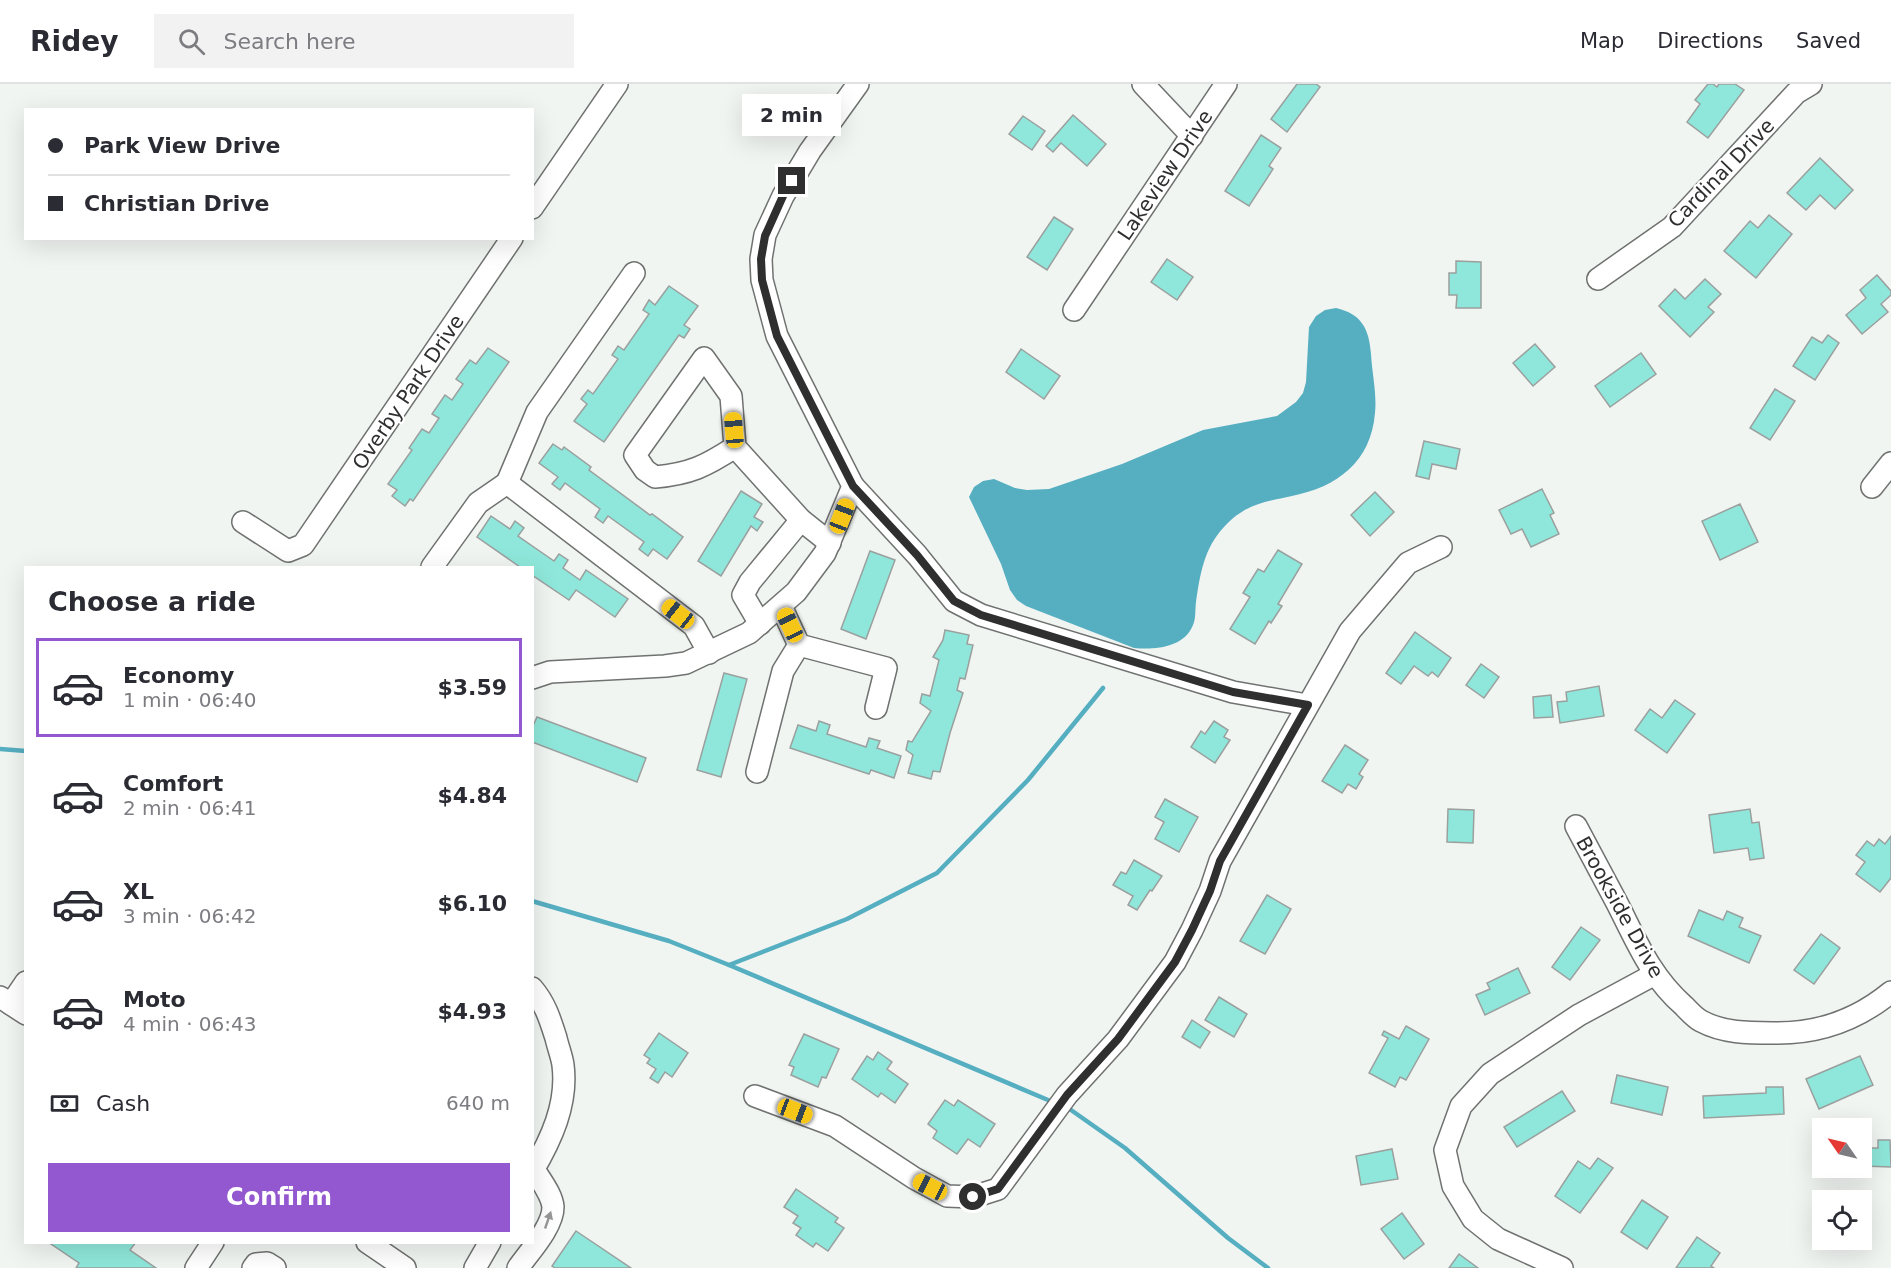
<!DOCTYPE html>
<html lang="en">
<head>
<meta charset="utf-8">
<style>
	:root { --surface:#fff; --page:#f2f2f3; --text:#2b2b33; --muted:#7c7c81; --line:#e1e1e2; --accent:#9358cf }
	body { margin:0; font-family:"DejaVu Sans",sans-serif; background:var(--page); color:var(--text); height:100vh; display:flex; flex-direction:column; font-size:22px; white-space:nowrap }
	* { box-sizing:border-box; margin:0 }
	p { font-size:20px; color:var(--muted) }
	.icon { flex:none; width:33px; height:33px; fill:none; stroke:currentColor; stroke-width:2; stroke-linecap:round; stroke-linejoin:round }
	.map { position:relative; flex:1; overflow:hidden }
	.panel { position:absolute; left:24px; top:482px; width:510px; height:678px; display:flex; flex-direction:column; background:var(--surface); border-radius:0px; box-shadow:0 6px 24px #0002 }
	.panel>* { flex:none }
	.guide { position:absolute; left:24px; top:24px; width:510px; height:132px; border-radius:0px; box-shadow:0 6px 24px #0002; display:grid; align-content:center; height:132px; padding:0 24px; background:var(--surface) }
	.needle { width:39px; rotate:304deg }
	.controls { position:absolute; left:1812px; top:1034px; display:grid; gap:12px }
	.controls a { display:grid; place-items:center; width:60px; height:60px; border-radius:0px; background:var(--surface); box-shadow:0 6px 24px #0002; font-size:30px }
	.end { position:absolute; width:27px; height:27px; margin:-14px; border:8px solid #2e2f2e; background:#fff; box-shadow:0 0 0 3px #fff }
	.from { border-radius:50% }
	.bubble { position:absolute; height:42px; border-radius:0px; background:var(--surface); box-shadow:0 6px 24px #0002; font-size:20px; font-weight:700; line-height:42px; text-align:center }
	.car { position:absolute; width:18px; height:36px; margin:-18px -9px; border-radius:8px; box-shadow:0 0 4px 2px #0007; background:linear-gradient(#f5c518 24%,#345 0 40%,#f5c518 0 76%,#345 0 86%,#f5c518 0) }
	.guide b { display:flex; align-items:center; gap:21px; height:57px; font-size:22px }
	.guide b+b { border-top:2px solid var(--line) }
	.guide i { width:15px; height:15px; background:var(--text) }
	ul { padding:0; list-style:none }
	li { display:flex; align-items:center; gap:18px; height:99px; margin:0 12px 9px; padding:0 12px; border:3px solid transparent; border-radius:0px }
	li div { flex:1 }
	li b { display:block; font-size:22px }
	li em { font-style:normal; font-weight:700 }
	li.active { border-color:var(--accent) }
	li>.icon { width:54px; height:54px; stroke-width:1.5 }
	h2 { padding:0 24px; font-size:27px; line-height:72px }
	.pay { display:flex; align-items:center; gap:15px; height:66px; padding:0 24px; font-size:22px }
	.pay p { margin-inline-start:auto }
	.action { display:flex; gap:12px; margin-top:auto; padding:12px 24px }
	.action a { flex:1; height:69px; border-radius:0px; background:var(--accent); color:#fff; font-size:24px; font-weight:700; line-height:69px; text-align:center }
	header { display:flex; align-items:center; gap:36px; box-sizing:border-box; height:84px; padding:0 30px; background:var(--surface); border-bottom:2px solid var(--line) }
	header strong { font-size:28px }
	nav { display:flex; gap:33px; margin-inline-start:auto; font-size:21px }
	.search { width:420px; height:54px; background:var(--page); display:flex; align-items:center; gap:15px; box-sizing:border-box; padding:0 21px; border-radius:0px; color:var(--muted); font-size:22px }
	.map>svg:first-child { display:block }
</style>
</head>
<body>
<header>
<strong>Ridey</strong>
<div class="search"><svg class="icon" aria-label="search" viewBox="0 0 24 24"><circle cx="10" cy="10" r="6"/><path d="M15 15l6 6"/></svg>Search here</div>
<nav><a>Map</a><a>Directions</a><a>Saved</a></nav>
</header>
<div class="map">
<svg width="1891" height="1184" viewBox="0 0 1891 1184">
	<rect width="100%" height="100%" fill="#f1f5f2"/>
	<!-- water -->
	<path fill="#56aec1" d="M1336,224C1362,230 1369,245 1371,270C1372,289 1377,310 1375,329C1371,378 1337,403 1292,412C1264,418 1245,420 1224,443C1204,464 1200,491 1196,518C1195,525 1196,535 1193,541C1184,564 1154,566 1134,564L1026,522L1017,516L1010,506L1001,480L969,413L974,403L983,397L994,395L1015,404L1027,406L1049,405L1122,380L1203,346L1277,332L1296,318L1303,309L1306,298L1309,243L1316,232L1325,226Z"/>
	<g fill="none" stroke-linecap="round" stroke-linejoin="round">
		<!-- stream -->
		<g stroke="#56aec1" stroke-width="4.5">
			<polyline points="0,665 26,667"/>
			<polyline points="532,817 669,857 729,881 1048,1016"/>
			<polyline points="729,881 847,835 937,789 1028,696 1103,604"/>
			<polyline points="1071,1026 1125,1064 1228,1154 1268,1184"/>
		</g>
	</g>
	<!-- building -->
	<g fill="#8ee7da" stroke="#9ba09f" stroke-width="1.5">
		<polygon points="1297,0 1316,0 1320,3 1287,48 1271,35"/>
		<polygon points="1708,0 1713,0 1717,3 1719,0 1735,0 1744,6 1708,54 1687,38 1700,20 1695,16"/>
		<polygon points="1073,31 1106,60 1087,82 1061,59 1053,68 1046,62"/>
		<polygon points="1023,32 1045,47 1032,66 1009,50"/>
		<polygon points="1261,51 1281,64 1269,82 1273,85 1249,122 1225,107"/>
		<polygon points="1820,74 1853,106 1835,125 1820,111 1806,126 1787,109"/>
		<polygon points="1769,131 1792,150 1756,194 1724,167 1750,137 1758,144"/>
		<polygon points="1054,133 1073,145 1047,186 1027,173"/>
		<polygon points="1167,175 1193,193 1177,216 1151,198"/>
		<polygon points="1456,177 1481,178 1481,224 1456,224 1457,211 1449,211 1449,189 1456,189"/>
		<polygon points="1877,191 1891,207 1891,211 1881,220 1888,228 1862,250 1846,231 1866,214 1860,206"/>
		<polygon points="1705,195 1721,210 1708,223 1714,228 1690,253 1659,222 1675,205 1685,215"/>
		<polygon points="669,202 698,222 684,241 690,245 684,254 679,251 604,358 574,337 587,320 581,315 588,306 593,310 618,275 612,271 618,262 624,266 649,230 643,226 649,216 655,221"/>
		<polygon points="1828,251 1839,259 1815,296 1793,282 1812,253 1822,259"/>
		<polygon points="1535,260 1555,283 1533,302 1513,279"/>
		<polygon points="488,264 509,278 413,417 410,415 405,422 392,412 397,406 388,400 412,366 409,364 422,345 429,349 439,334 432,330 445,311 452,316 463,300 456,295 470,276 476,280"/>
		<polygon points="1021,265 1060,292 1044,315 1006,288"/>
		<polygon points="1641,269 1656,290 1610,323 1595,302"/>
		<polygon points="1775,305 1795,317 1770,356 1750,344"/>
		<polygon points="1424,357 1460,365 1456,385 1432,380 1429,395 1416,392"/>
		<polygon points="553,360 562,366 564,363 591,383 589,386 650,431 652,430 683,453 667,475 653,465 648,472 639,465 644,458 608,432 603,439 595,433 600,425 565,399 560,406 552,400 558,393 539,379"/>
		<polygon points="1542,405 1554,429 1550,431 1559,450 1531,463 1522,445 1511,450 1499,426"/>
		<polygon points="741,407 762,420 754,433 763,438 757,447 751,442 721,492 698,477"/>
		<polygon points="1375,408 1394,428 1370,452 1351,431"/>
		<polygon points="1740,420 1758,458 1720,476 1702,437"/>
		<polygon points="491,432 510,445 515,437 524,444 518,452 554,477 559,470 568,476 563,484 580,496 586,486 628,515 615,533 576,506 569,516 532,491 532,483 520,483 477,453"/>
		<polygon points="1278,466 1302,480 1278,520 1282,522 1271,539 1269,537 1255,560 1230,545 1250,513 1243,509 1258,485 1264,488"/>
		<polygon points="870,467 895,476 866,555 841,545"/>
		<polygon points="945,546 969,551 967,560 973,561 965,595 960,594 957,606 963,609 950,649 940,688 933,687 931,695 908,689 913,671 906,666 908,657 912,658 931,627 920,619 922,610 930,612 939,576 933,573 943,556"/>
		<polygon points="1415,548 1451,574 1438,593 1432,588 1428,592 1414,582 1401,600 1386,589"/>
		<polygon points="1481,580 1499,593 1484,614 1466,601"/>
		<polygon points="724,589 747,595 721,693 697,686"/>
		<polygon points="1599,602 1604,632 1560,639 1557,618 1567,617 1566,608"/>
		<polygon points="1551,611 1553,633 1534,634 1533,613"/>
		<polygon points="1675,616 1695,630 1667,669 1635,646 1650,625 1662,634"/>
		<polygon points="537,633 646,674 637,698 532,658 532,644"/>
		<polygon points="819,637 830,641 827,650 866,663 869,654 880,657 877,664 901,672 894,694 871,686 869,690 790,664 798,641 816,647"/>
		<polygon points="1214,637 1228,646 1224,653 1230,656 1215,679 1191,663 1201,647 1205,650"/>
		<polygon points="1345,661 1368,676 1359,690 1363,693 1356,705 1348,700 1342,709 1322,697"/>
		<polygon points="1165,715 1198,733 1179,768 1155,755 1164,738 1155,733"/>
		<polygon points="1448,725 1474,726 1473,759 1447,758"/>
		<polygon points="1750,725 1752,739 1759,738 1764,774 1750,776 1748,764 1714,769 1709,731"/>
		<polygon points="1891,752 1891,794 1880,808 1856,790 1865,778 1856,771 1867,757 1874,762 1879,755 1885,760"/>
		<polygon points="1134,776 1162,792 1152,807 1150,806 1137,826 1128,821 1133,812 1113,801 1121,788 1126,790"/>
		<polygon points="1267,811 1291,825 1265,870 1240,857"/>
		<polygon points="1699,826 1723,836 1727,827 1743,834 1739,843 1761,852 1749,879 1688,852"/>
		<polygon points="1581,843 1600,856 1570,896 1552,883"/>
		<polygon points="1821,850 1840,864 1814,900 1794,886"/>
		<polygon points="1518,884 1530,909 1485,931 1476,911 1490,905 1487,899"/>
		<polygon points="1219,913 1247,930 1234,953 1205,936"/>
		<polygon points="1192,936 1210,948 1200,964 1182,953"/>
		<polygon points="1406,942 1429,955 1406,996 1400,993 1395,1003 1369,989 1388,954 1382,951 1384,947 1399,955"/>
		<polygon points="659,949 688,969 672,993 665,988 658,999 650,994 656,985 647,979 650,975 644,971"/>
		<polygon points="804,950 839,965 826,994 822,993 818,1003 791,991 794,983 789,981"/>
		<polygon points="878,968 892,978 887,985 908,1000 895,1019 881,1009 878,1013 852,995 867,972 873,976"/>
		<polygon points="1860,972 1873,1001 1819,1025 1806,995"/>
		<polygon points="1617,991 1668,1003 1662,1031 1611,1019"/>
		<polygon points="1766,1003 1783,1003 1784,1030 1704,1034 1703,1012 1766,1009"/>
		<polygon points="1562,1007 1575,1027 1517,1063 1504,1043"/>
		<polygon points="945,1016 954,1022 958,1016 995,1040 980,1063 968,1055 957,1070 933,1054 937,1047 928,1040"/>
		<polygon points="1878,1056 1890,1056 1891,1083 1863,1082 1863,1064 1878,1064"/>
		<polygon points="1392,1065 1398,1095 1361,1101 1356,1072"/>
		<polygon points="1598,1074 1613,1084 1580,1129 1555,1112 1578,1077 1590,1085"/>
		<polygon points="796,1105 838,1134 835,1138 844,1144 828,1167 816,1159 813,1163 796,1151 801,1144 793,1139 798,1132 784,1123"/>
		<polygon points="1642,1116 1668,1133 1647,1165 1621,1148"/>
		<polygon points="1402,1129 1424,1160 1404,1175 1381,1145"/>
		<polygon points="576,1147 631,1184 555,1184 552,1182"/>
		<polygon points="1697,1153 1720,1169 1711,1182 1714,1184 1676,1184"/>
		<polygon points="48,1158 136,1158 130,1166 156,1184 76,1184 79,1179"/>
		<polygon points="1459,1170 1478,1184 1449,1184"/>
	</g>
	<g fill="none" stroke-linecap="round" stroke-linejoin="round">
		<defs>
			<g id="minor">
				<polyline points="1143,0 1192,52"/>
				<polyline points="532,124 617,0"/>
				<polyline points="634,189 537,328 507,399 694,542 709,569"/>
				<polyline points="1598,195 1672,143 1796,9 1811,0"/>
				<polyline points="1074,226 1226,0"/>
				<path d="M735,363C706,382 690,390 655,393L645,386L635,371L704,274L731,312L735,363L801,436L830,459"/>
				<polyline points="853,402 917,471 954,517 981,531 1233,608 1307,621"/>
				<polyline points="1872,403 1891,379"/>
				<polyline points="243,438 288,467 303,461 512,154"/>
				<polyline points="432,483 478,419 507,399"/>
				<polyline points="781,522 799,561 886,584 876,624"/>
				<polyline points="760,540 743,511 750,498 801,436"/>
				<polyline points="532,594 550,588 665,582 686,579 749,549 796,508 825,469 853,402 777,252 762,196 761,175 765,151 783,112 810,67 858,0"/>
				<polyline points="757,688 783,587 799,561"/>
				<path d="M1576,742C1590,768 1603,793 1617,819C1637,858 1650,892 1684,922C1689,927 1695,934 1701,937C1723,949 1748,949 1773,949C1817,950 1857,936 1891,908"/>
				<path d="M532,904C545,919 550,935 556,954C558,963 562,973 563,981C568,1020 551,1056 532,1088"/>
				<polyline points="0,913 26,930"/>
				<polyline points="11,920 26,898"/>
				<polyline points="755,1012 835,1042 914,1094 947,1112 973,1113 998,1105 1067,1011 1118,955 1175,878 1192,846 1210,807 1220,777 1350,547 1408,479 1441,463"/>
				<polyline points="367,1158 405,1184"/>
				<polyline points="196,1184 213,1158"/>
				<polyline points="253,1184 256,1180 267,1179 275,1184"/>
				<polyline points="475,1184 490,1158"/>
				<path d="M518,1184C529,1168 553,1143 553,1123C552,1110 540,1096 534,1085"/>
				<polyline points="1562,1184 1498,1155 1473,1135 1453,1102 1445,1066 1461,1022 1490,990 1579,931 1655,890"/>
			</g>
		</defs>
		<!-- minor casing -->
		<use href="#minor" stroke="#6f7270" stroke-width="24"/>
		<!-- minor -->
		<use href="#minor" stroke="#fff" stroke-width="21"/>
	</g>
	<!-- one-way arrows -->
	<defs><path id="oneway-solid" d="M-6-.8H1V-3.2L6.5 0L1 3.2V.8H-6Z" transform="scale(1.5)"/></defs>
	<use fill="#969796" href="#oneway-solid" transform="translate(548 1136) rotate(-71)"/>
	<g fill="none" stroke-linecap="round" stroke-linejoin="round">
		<!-- route -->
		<polyline stroke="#2e2f2e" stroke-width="8" points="792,97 783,112 765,152 761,175 762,196 777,252 853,402 917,471 954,517 981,531 1233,608 1308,621 1220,777 1210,807 1192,846 1175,878 1118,955 1067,1011 998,1105 973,1113"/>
	</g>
	<g text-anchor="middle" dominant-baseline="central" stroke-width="4.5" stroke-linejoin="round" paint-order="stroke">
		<!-- street labels -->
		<g font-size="20" fill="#2e2f2e" stroke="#fff">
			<text transform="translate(1721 89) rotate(-46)">Cardinal Drive</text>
			<text transform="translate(1165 91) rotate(-56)">Lakeview Drive</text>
			<text transform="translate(408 308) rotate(-56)">Overby Park Drive</text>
			<text transform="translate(1620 823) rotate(61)">Brookside Drive</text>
		</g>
	</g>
</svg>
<div class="controls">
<a><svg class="needle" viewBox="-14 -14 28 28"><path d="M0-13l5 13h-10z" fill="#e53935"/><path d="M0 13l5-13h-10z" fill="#7c7c81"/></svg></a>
<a><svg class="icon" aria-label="locate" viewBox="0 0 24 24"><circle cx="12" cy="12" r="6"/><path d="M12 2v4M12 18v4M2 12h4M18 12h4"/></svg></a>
</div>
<i class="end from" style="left:973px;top:1113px"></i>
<i class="end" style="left:792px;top:97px"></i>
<div class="bubble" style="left:742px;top:10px;width:99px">2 min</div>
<i class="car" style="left:734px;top:346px;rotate:355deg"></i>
<i class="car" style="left:842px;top:432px;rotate:21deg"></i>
<i class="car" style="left:678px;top:530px;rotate:308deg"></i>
<i class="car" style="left:790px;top:541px;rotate:335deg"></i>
<i class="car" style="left:795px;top:1027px;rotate:111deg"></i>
<i class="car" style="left:930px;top:1103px;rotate:297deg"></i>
<div class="guide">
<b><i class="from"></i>Park View Drive</b>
<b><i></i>Christian Drive</b>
</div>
<section class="panel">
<h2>Choose a ride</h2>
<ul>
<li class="active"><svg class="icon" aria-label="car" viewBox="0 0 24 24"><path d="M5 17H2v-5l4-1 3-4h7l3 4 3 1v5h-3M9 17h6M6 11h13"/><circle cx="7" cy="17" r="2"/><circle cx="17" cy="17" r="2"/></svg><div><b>Economy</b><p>1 min · 06:40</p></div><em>$3.59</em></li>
<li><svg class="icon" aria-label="car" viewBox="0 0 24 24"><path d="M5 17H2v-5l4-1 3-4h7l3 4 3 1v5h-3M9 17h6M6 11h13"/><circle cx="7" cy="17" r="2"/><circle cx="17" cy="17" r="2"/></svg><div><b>Comfort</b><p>2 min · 06:41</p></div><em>$4.84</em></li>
<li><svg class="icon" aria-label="car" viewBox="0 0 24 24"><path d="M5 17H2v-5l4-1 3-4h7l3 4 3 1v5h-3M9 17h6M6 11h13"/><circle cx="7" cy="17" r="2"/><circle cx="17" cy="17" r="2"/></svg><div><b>XL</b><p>3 min · 06:42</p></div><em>$6.10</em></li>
<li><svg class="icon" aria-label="car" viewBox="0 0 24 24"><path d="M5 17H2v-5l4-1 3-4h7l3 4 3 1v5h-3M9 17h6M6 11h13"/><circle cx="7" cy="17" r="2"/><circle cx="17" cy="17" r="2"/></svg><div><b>Moto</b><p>4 min · 06:43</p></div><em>$4.93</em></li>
</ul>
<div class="pay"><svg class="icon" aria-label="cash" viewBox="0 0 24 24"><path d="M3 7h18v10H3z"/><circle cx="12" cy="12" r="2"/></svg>Cash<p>640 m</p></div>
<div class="action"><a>Confirm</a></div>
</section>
</div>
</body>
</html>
